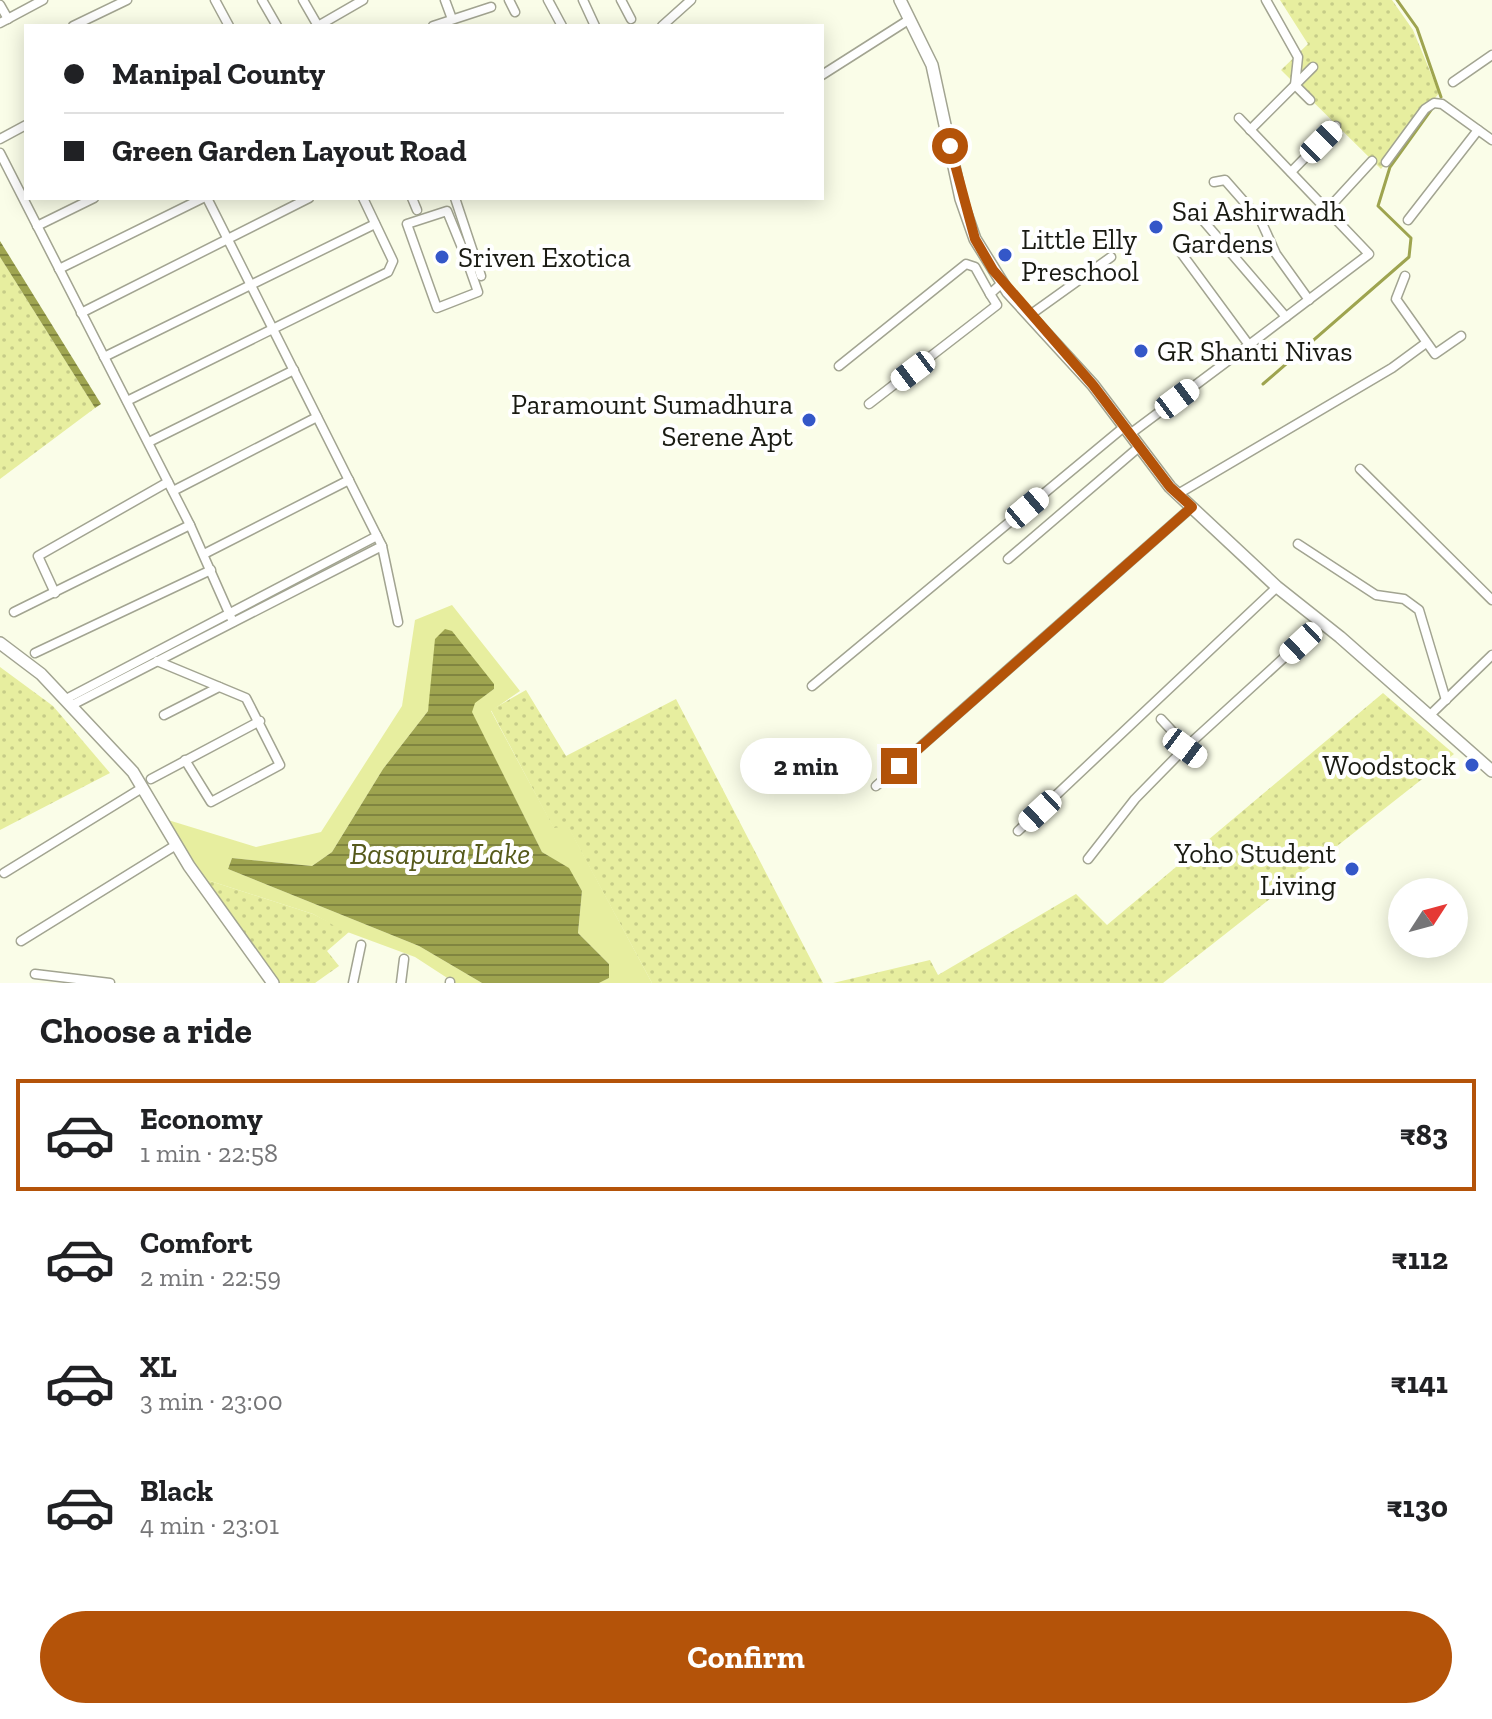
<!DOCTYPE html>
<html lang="en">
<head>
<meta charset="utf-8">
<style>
	:root { --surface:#fff; --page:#f6f6f6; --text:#202124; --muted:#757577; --line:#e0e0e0; --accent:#b45309 }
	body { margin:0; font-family:"Zilla Slab",serif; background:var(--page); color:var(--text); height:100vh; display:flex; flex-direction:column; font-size:30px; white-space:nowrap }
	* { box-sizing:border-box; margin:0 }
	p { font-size:26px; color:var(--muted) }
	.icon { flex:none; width:44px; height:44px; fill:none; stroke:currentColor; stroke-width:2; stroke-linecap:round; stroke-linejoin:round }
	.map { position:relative; height:983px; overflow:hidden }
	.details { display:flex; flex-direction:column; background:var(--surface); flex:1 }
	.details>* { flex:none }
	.guide { position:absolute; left:24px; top:24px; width:800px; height:176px; border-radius:0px; box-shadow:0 4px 20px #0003; display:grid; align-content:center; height:176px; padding:0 40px; background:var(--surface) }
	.needle { width:52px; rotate:54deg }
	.controls { position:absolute; left:1388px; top:878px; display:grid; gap:16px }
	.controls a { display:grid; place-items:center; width:80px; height:80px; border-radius:50%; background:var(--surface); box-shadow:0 4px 20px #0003; font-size:40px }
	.end { position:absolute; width:36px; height:36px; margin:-18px; border:10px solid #b45309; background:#fff; box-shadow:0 0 0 4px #fff }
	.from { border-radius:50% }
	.bubble { position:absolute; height:56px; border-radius:28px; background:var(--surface); box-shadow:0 4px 20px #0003; font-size:26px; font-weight:700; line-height:56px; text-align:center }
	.car { position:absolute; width:24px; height:48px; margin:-24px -12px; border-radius:10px; box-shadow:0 0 6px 2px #0007; background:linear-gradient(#fff 24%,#345 0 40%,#fff 0 76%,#345 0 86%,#fff 0) }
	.guide b { display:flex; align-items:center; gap:28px; height:76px; font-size:30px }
	.guide b+b { border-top:2px solid var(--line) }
	.guide i { width:20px; height:20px; background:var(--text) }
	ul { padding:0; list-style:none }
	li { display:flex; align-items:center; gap:24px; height:112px; margin:0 16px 12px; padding:0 24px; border:4px solid transparent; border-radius:0px }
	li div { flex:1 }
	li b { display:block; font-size:30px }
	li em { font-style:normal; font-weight:700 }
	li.selected { border-color:var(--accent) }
	li>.icon { width:72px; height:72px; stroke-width:1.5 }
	h2 { padding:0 40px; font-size:36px; line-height:96px }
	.cta { display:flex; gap:16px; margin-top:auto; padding:16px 40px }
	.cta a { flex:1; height:92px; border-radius:48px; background:var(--accent); color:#fff; font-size:32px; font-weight:700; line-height:92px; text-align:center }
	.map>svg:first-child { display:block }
</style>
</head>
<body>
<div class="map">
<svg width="1492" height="983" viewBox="0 0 1492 983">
	<defs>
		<pattern id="grass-dots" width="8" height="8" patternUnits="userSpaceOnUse" patternTransform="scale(2)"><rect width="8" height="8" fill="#e7ee9f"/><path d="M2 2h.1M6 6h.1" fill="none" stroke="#c6cc88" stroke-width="1.8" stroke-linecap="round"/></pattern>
		<pattern id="water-rules" width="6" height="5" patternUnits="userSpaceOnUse" patternTransform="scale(2)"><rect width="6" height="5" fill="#9ea44f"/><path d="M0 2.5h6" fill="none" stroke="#808540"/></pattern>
	</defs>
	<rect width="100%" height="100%" fill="#fafde8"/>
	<!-- grass -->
	<g fill="url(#grass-dots)">
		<polygon points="1280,0 1392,0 1413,30 1439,93 1381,169 1281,70 1308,44"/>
		<polygon points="0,257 95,408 0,479"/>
		<polygon points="0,667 53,706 110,773 0,830"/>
		<polygon points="526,690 566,756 676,699 823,983 652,983 568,827 554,829 491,710"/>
		<polygon points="1383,693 1454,754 1163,983 833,983 930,960 938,975 1076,894 1107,925"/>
		<polygon points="204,879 313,914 349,932 327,951 339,966 315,983 278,983"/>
	</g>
	<!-- park -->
	<polygon fill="#e7ee9f" points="452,605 520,691 491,711 554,828 568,826 652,983 599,983 609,978 609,964 578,933 582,891 568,868 542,852 471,712 474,703 494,689 432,691 428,711 383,769 332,852 312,866 232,858 228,869 419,946 482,983 455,983 415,957 342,930 313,914 204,879 168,820 256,847 321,832 402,706 415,620"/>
	<!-- water -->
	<g fill="url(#water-rules)">
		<polygon points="0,241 101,404 95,408 0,257"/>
		<polygon points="445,629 452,631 494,684 494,689 475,703 472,712 542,852 569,868 582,891 578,933 609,964 609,978 599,983 482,983 419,946 228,869 232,858 312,866 332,852 383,769 428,711 435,639"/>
	</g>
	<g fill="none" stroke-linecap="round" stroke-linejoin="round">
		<!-- stream -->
		<g stroke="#9ea44f" stroke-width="3">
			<polyline points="1397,0 1417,28 1441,97"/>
			<polyline points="1263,384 1409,257 1411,238 1378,206 1390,167 1431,110"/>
		</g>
		<defs>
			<g id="street">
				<polyline points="215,0 229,26"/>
				<polyline points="262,0 277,26"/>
				<polyline points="303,0 318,26"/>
				<polyline points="445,0 452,19"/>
				<polyline points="509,0 515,12"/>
				<polyline points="548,0 562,26"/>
				<polyline points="583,0 595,26"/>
				<polyline points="621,0 631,19"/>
				<polyline points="1266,0 1298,57 1295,85"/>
				<polyline points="0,5 8,19"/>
				<polyline points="0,23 43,0"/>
				<polyline points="73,26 127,0"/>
				<polyline points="318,26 363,0"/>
				<polyline points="433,26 491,7"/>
				<polyline points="662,26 691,0"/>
				<polyline points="822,75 910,19"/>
				<polyline points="1453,82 1492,55"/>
				<polyline points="1295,85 1310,100"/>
				<polyline points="1239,118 1369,254 1249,345"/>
				<polyline points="1250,130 1313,67"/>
				<polyline points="0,139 26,125"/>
				<polyline points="0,153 190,525 233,622"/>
				<polyline points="1386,162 1425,109 1434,103 1442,104 1492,140"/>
				<polyline points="1291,172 1336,126"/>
				<polyline points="1214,182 1225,180 1261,221 1276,254 1309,300"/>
				<polyline points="207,198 382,546 398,622"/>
				<polyline points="412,198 417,210"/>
				<polyline points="455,198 481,276"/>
				<polyline points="1327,210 1372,161"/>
				<polyline points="1195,211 1286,317"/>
				<polyline points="1408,220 1478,130"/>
				<polyline points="37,226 94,198"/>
				<polyline points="465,255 478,292 437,308 407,224 447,211 465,255 473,252"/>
				<polyline points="59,269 203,198"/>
				<polyline points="1405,276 1396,299 1435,354 1461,336"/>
				<polyline points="81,313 309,198"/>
				<polyline points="1030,315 1111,257"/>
				<polyline points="104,357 375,224"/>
				<polyline points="839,366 966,264 975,267 990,294"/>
				<polyline points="127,401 388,272 393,261 363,198"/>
				<polyline points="869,404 997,305 990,294 1002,283"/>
				<polyline points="1130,434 1249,345 1179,250"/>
				<polyline points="149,442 294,370"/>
				<polyline points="1360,469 1492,600"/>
				<polyline points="173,491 317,417"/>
				<polyline points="1178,494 1392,368 1426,343"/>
				<polyline points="1298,544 1376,595 1404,599 1419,610 1446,700"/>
				<polyline points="204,554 349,480"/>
				<polyline points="1008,559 1139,447"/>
				<polyline points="55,593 38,556 168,482"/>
				<polyline points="14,612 190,525"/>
				<polyline points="35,653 211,570"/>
				<polyline points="157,661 246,698 280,765 211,802 185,760"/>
				<polyline points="812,686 1124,427"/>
				<polyline points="66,699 377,536"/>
				<polyline points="72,705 382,546"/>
				<polyline points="164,715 219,687"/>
				<polyline points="1429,716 1492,655"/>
				<polyline points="1161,719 1198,759"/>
				<polyline points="151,779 260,721"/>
				<polyline points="876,786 1192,507"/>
				<polyline points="1018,831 1277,587"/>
				<polyline points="1088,859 1135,799 1185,748 1322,623"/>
				<polyline points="4,873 142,788"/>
				<polyline points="21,941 176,845"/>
				<polyline points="35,974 110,983"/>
				<polyline points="353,983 361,945"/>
				<polyline points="401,983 404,959"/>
				<polyline points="450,983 450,982"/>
			</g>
			<g id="secondary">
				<polyline points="900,0 932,65 961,199 975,239 1008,292 1093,385 1170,487 1277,587 1340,637 1492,771"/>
				<polyline points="0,643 41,674 133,772 189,866 273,983"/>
			</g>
		</defs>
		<!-- street casing -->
		<use href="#street" stroke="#a2a491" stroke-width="11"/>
		<!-- secondary casing -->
		<use href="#secondary" stroke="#a2a491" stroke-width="14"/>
		<!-- street -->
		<use href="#street" stroke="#fff" stroke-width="8"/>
		<!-- secondary -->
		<use href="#secondary" stroke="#fff" stroke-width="11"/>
	</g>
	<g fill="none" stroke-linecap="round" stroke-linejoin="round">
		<!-- route -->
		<polyline stroke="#b45309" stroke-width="10" points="899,766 1192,507 1170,487 1093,385 993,270 975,239 950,146"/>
	</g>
	<!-- markers -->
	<g fill="#3457c8" stroke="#fff" stroke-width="3">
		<circle cx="1156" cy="227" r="8"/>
		<circle cx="1005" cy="255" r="8"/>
		<circle cx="442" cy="257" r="8"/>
		<circle cx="1141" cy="351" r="8"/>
		<circle cx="809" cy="420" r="8"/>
		<circle cx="1472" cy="765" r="8"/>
		<circle cx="1352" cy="869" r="8"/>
	</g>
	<g text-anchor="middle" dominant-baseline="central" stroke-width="8" stroke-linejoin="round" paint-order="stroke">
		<!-- poi labels -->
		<g font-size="28" fill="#191a12" stroke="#fff" text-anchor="start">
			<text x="1172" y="211">Sai Ashirwadh<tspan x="1172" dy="32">Gardens</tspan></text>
			<text x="1021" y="239">Little Elly<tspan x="1021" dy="32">Preschool</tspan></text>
			<text x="458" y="257">Sriven Exotica</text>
			<text x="1157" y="351">GR Shanti Nivas</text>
			<text x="793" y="404" text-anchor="end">Paramount Sumadhura<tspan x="793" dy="32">Serene Apt</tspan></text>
			<text x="1456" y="765" text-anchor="end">Woodstock</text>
			<text x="1336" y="853" text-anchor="end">Yoho Student<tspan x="1336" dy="32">Living</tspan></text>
		</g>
		<!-- water labels -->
		<g font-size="30" font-style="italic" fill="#565a1b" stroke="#fff">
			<text x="440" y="854">Basapura Lake</text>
		</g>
	</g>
</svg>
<div class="controls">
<a><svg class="needle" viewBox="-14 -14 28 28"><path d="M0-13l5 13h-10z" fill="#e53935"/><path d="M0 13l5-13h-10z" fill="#757577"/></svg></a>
</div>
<i class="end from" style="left:950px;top:146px"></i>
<i class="end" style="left:899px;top:766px"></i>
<div class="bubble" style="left:740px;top:738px;width:132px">2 min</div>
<i class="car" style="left:1321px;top:142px;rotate:45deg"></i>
<i class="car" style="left:913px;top:371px;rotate:233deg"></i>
<i class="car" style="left:1177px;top:399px;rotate:53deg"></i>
<i class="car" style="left:1027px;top:508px;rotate:50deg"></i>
<i class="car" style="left:1301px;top:643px;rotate:227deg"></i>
<i class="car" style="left:1185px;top:748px;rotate:127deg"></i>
<i class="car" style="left:1040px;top:811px;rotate:227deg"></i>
<div class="guide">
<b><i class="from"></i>Manipal County</b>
<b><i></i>Green Garden Layout Road</b>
</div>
</div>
<section class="details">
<h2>Choose a ride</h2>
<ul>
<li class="selected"><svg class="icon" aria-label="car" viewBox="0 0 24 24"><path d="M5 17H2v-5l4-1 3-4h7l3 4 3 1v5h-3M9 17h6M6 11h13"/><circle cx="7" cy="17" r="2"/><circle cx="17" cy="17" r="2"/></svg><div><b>Economy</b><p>1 min · 22:58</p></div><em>₹83</em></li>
<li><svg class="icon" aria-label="car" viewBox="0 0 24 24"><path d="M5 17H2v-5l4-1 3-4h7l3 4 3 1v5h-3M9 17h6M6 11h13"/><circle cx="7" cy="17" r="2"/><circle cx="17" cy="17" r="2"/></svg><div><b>Comfort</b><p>2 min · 22:59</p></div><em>₹112</em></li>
<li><svg class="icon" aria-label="car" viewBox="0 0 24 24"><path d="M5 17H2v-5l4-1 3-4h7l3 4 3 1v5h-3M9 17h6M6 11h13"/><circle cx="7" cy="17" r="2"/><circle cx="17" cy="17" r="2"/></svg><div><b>XL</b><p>3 min · 23:00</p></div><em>₹141</em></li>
<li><svg class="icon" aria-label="car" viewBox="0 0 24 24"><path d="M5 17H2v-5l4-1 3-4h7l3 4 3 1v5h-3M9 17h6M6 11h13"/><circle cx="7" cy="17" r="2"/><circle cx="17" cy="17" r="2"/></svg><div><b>Black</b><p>4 min · 23:01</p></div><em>₹130</em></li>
</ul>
<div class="cta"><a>Confirm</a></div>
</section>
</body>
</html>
